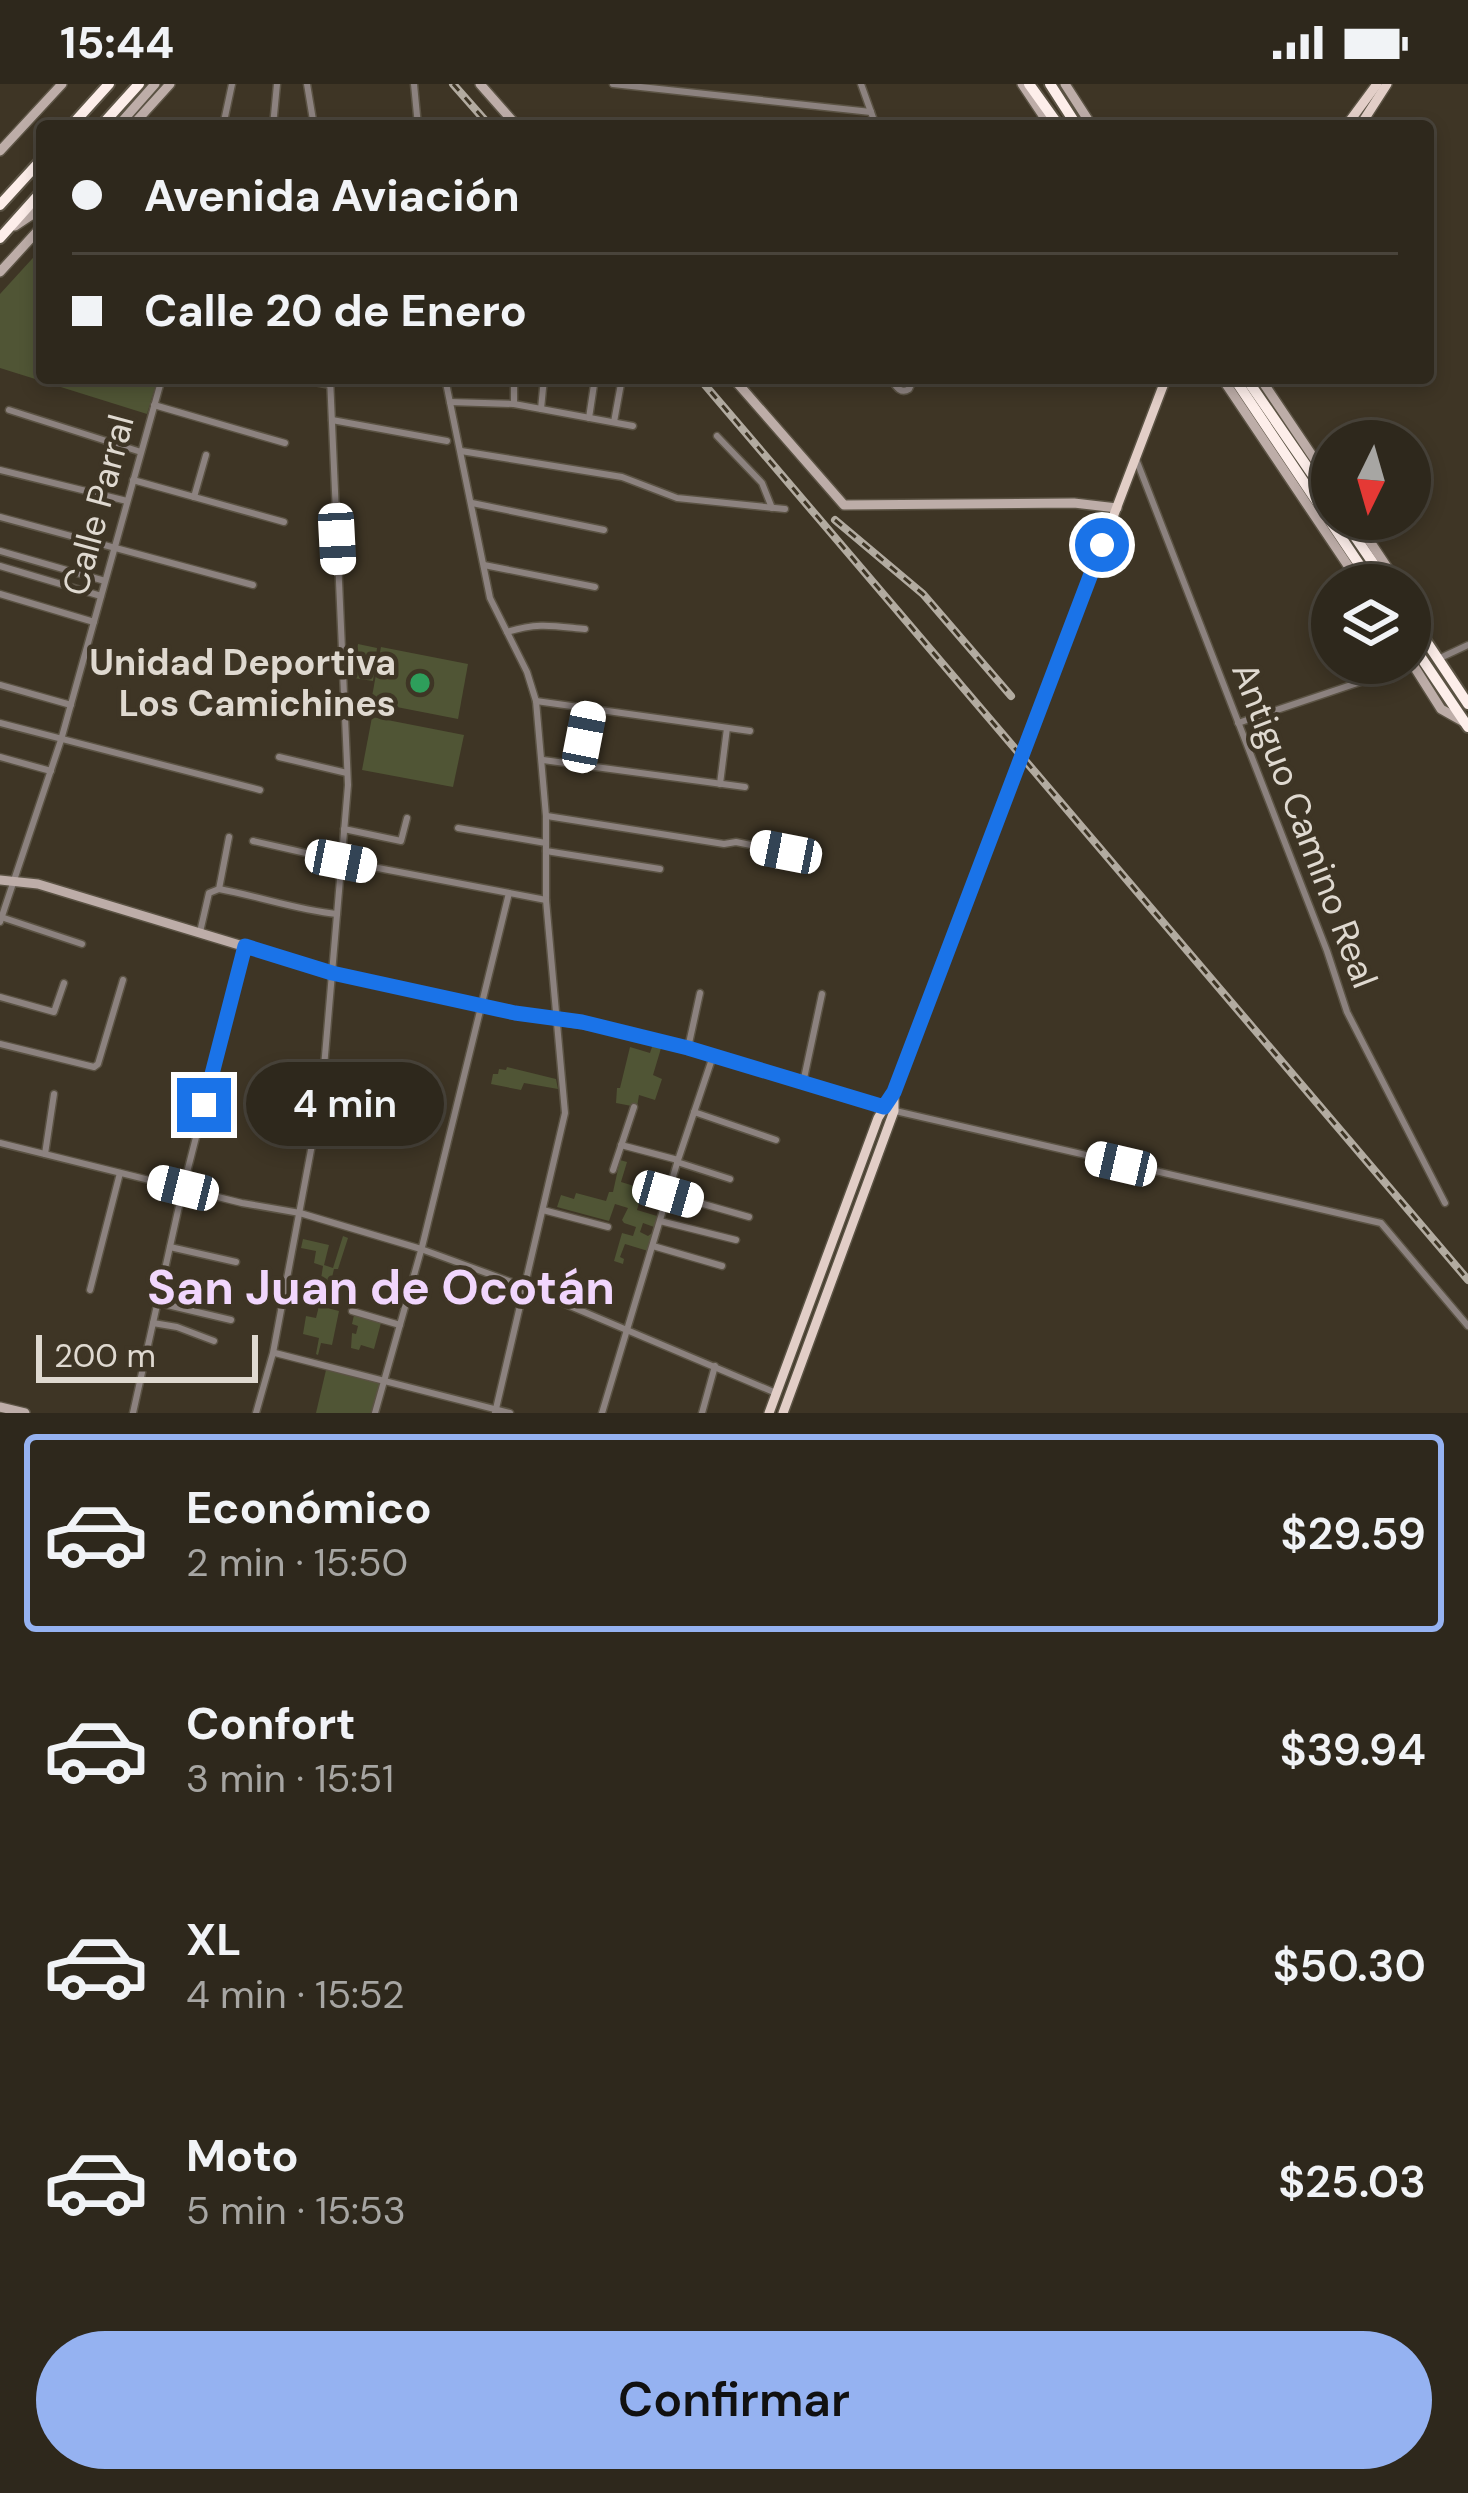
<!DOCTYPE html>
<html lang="es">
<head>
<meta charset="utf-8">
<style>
	:root { --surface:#2e281c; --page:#3a3429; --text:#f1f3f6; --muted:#a7a6a3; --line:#49443b; --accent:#95b2f1 }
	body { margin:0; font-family:"DM Sans",sans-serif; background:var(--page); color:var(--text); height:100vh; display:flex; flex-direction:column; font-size:45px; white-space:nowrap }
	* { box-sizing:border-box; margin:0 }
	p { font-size:39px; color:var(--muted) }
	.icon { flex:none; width:66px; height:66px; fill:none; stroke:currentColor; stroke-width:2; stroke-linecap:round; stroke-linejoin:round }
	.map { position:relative; height:1329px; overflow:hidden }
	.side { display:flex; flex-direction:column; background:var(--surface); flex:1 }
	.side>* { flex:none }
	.top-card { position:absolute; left:36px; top:36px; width:1398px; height:264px; border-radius:12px; box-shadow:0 6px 18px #0003,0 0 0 3px var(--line); display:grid; align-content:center; height:264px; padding:0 36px; background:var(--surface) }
	.needle { width:78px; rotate:185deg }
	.controls { position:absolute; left:1311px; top:336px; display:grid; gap:24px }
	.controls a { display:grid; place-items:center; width:120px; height:120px; border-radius:50%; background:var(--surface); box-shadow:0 6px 18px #0003,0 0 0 3px var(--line); font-size:60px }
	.scale { position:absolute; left:36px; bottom:30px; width:222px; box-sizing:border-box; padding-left:12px; border:6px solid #dfd9d0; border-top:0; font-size:33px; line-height:42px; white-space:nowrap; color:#dfd9d0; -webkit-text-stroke:9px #3e3525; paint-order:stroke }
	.end { position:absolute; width:54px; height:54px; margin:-27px; border:15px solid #1a73e8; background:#fff; box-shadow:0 0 0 6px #fff }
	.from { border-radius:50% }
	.bubble { position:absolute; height:84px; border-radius:42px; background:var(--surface); box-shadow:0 6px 18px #0003,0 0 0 3px var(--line); font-size:39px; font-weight:600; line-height:84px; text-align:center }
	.car { position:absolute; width:36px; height:72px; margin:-36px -18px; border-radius:15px; box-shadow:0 0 9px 3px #0007; background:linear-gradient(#fff 24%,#345 0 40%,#fff 0 76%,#345 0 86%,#fff 0) }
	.top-card b { display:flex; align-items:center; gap:42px; height:114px; font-size:45px }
	.top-card b+b { border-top:3px solid var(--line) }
	.top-card i { width:30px; height:30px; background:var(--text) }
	ul { padding:21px 0 0; list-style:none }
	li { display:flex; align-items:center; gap:36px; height:198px; margin:0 24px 18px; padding:0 12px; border:6px solid transparent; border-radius:12px }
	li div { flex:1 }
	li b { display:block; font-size:45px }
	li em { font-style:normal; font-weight:600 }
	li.on { border-color:var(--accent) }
	li>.icon { width:108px; height:108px; stroke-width:1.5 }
	.button { display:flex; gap:24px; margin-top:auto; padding:24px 36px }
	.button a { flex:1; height:138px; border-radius:72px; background:var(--accent); color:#111; font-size:48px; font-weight:600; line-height:138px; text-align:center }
	.status { display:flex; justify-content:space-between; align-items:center; height:84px; padding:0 60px; background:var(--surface); direction:ltr }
	.status svg { height:33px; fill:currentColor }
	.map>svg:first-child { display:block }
</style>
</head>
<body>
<div class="status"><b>15:44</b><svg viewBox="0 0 49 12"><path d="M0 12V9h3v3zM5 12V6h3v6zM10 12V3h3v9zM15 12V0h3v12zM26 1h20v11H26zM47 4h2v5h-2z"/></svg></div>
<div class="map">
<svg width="1468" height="1329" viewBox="0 0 1468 1329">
	<rect width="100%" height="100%" fill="#3e3525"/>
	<!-- green -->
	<g fill="#505535">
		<polygon points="42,164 42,294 158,294 147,330 0,284 0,210"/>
		<polygon points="358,560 377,564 373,597 354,594"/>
		<polygon points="381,563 468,580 458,635 371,618"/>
		<polygon points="372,633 464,651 453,703 362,686"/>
		<polygon points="653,960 662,961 653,991 662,995 655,1016 639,1011 637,1023 616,1019 617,1004 620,1004 630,963 650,969"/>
		<polygon points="507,983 556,995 558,1005 524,999 521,1006 491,1000 493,990 498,990 499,985 506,986"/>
		<polygon points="620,1076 627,1078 621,1098 664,1111 661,1117 641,1112 637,1126 657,1132 654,1143 643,1139 640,1148 648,1152 652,1149 648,1167 625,1160 620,1173 624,1175 623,1180 614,1177 622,1149 633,1152 636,1143 624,1139 622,1136 628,1124 615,1120 609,1137 557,1123 561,1111 574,1115 576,1109 606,1117 609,1108 613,1108"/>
		<polygon points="343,1152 348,1154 338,1185 334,1185 328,1210 319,1208 323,1182 314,1179 316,1167 301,1164 303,1155 329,1161 324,1181 333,1184"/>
		<polygon points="319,1222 339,1227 332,1261 321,1259 318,1271 316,1270 319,1254 303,1250 306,1232 316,1234"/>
		<polygon points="354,1231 381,1239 374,1265 361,1261 359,1266 351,1264 352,1249 356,1250 358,1242 352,1240"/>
		<polygon points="326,1286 381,1299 372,1329 316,1329"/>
	</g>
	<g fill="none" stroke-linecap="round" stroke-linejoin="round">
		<defs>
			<g id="street">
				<polyline points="307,0 314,42"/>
				<polyline points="414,0 418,42"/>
				<polyline points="613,0 871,28"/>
				<polyline points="861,0 876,42"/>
				<polyline points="223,42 232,0"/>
				<polyline points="273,42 277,0"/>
				<polyline points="293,294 331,301"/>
				<polyline points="445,294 490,514 527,588 536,617 546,732 546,816 565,1029 495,1329"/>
				<path d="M890,294C895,301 900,311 909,305L914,294"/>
				<polyline points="450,318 514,320 633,342"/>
				<polyline points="514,320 514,294"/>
				<polyline points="154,321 285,359"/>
				<polyline points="541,325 544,294"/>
				<polyline points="9,326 141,368"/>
				<polyline points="589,334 595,294"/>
				<polyline points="332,336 447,357"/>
				<polyline points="614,338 622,294"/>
				<polyline points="717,352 762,399 772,424"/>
				<polyline points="461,367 622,393 677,414 785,425"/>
				<polyline points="1136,375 1327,867 1347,928 1445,1119"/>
				<polyline points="0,386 127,417"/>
				<polyline points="133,396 284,438"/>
				<polyline points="194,413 206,371"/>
				<polyline points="472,419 604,446"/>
				<polyline points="0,433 253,501"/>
				<polyline points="0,467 105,497"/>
				<polyline points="484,481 595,503"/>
				<polyline points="0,482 101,512"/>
				<polyline points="0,510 94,538"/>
				<path d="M507,548C538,538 554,542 585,545"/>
				<polyline points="1438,575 1468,561"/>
				<polyline points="0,601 71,621"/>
				<polyline points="536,617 750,647"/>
				<polyline points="0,639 260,706"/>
				<polyline points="1238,639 1411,581"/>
				<polyline points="0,673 51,687"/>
				<polyline points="279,673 347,689"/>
				<polyline points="543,676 745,703"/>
				<polyline points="578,680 589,625"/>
				<polyline points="720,700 727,644"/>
				<polyline points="547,732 724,760 736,758 786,768"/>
				<polyline points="458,744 546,759"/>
				<polyline points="344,745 401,757 407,734"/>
				<polyline points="253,757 341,777 546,816"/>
				<polyline points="546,767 660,785"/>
				<path d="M219,805C258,812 297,826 337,830"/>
				<polyline points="1,833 82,860"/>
				<polyline points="0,838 61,656 162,294"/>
				<polyline points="200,848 209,809 219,805 229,753"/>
				<polyline points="0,913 54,928 64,899"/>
				<polyline points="0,960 94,983 98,980 123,896"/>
				<polyline points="688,964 700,909"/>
				<polyline points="803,999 822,910"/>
				<polyline points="322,1007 383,1014 389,1010 400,987 412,987"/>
				<polyline points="891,1026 1381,1139 1468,1242"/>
				<polyline points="694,1028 776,1056"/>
				<polyline points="0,1059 242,1119 300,1129 421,1165 525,1203 776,1309"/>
				<polyline points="621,1061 678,1076"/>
				<polyline points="45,1070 54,1010"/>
				<polyline points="677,1078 730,1095"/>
				<polyline points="613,1086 634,1023"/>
				<polyline points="668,1110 749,1133"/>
				<polyline points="543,1126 608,1143"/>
				<polyline points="660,1137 736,1156"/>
				<polyline points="653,1162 722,1182"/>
				<polyline points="170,1163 236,1178"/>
				<polyline points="90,1206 120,1089"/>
				<polyline points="159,1219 231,1236"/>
				<polyline points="352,1227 400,1241"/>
				<polyline points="153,1239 177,1243 214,1257"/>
				<polyline points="275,1269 510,1329"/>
				<polyline points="133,1329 183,1104 245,862"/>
				<polyline points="256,1329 273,1269 322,1007 348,701 330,294"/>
				<polyline points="375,1329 422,1163 509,809"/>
				<polyline points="602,1329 678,1076 713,972"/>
				<polyline points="702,1329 715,1282"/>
			</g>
			<g id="secondary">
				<polyline points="480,0 517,42"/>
				<polyline points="1022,0 1050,42"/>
				<polyline points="1065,0 1092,42"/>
				<polyline points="118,42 155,0"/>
				<polyline points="132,42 170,0"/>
				<polyline points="0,67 62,0"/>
				<polyline points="15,142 42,124"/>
				<polyline points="0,188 42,142"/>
				<polyline points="733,294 844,421 1074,419 1117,424"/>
				<polyline points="1222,294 1361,501"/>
				<polyline points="1260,294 1332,401"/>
				<polyline points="1355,435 1399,501"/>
				<polyline points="1410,576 1441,625 1464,638"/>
				<polyline points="0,796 38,800 332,889 515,929 604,943 688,964 883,1023"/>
				<polyline points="0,1323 25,1329"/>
			</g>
			<g id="primary">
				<polyline points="1346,42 1377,0"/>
				<polyline points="1360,42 1387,0"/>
				<polyline points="769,1329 878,1034 894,1008 1166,294"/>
				<polyline points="783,1329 894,1027 894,1012"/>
			</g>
			<g id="highway">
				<polyline points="1029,0 1059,42"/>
				<polyline points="1050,0 1077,42"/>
				<polyline points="71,42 109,0"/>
				<polyline points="101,42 139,0"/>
				<polyline points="0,121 42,75"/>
				<polyline points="0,154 42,107"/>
				<polyline points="1234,294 1373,501"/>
				<polyline points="1246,294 1332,419"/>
				<polyline points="1343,435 1388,501"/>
				<polyline points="1410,533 1468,620"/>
				<polyline points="1410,557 1468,643"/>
			</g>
		</defs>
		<!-- street casing -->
		<use href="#street" stroke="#5b5344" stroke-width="9"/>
		<!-- secondary casing -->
		<use href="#secondary" stroke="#5b5344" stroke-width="12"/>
		<!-- primary casing -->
		<use href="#primary" stroke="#5b5344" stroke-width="12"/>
		<!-- highway casing -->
		<use href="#highway" stroke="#5b5344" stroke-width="14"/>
		<!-- street -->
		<use href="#street" stroke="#8c827f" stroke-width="6"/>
		<!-- secondary -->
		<use href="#secondary" stroke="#bdada8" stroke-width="9"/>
		<!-- primary -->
		<use href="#primary" stroke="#e2cec7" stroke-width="9"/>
		<!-- highway -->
		<use href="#highway" stroke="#fdeeea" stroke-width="10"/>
		<defs>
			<g id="rail">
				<polyline points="453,0 490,42"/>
				<polyline points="699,294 1468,1196"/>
				<polyline points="835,436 923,510 1011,612"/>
			</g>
		</defs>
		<!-- rail casing -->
		<use href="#rail" stroke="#b2aba0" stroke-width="8"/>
		<!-- rail -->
		<use href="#rail" stroke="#3e3525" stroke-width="3" stroke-dasharray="9" stroke-linecap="butt"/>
	</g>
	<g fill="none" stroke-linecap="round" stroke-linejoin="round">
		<!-- route -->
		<polyline stroke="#1a73e8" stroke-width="15" points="204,1021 245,862 332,889 515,929 582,938 688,964 884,1023 894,1008 1102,461"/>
	</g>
	<!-- markers -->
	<circle fill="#2e9e5b" stroke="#3e3525" stroke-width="4.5" cx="420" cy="599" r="12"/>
	<g text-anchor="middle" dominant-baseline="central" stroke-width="9" stroke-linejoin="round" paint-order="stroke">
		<!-- street labels -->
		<g font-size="36" fill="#dfd9d0" stroke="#3e3525">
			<text transform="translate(98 421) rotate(-75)">Calle Parral</text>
			<text transform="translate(1305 741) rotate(69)">Antiguo Camino Real</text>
		</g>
		<!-- poi labels -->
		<g font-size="36" font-weight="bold" fill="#dfd9d0" stroke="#3e3525" text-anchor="end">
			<text x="396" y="578">Unidad Deportiva<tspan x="396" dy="41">Los Camichines</tspan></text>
		</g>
		<!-- district labels -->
		<g font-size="48" font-weight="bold" fill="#f1d6fd" stroke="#3e3525">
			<text x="381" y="1203">San Juan de Ocotán</text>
		</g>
	</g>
</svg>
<div class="controls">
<a><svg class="needle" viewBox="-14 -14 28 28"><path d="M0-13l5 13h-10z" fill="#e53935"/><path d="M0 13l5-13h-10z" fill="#a7a6a3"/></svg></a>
<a><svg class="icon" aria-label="layers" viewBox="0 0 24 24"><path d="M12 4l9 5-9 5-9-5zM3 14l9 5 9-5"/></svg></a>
</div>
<div class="scale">200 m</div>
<i class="end from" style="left:1102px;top:461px"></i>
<i class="end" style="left:204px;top:1021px"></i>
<div class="bubble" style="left:246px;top:978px;width:198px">4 min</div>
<i class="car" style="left:337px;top:455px;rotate:177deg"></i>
<i class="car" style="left:584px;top:653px;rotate:11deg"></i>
<i class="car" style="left:786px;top:768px;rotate:281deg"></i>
<i class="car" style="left:341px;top:777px;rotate:101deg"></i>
<i class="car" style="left:1121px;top:1080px;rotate:283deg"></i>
<i class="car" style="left:183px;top:1104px;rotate:284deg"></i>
<i class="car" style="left:668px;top:1110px;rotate:106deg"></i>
<div class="top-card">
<b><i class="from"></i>Avenida Aviación</b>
<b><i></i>Calle 20 de Enero</b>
</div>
</div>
<section class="side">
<ul>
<li class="on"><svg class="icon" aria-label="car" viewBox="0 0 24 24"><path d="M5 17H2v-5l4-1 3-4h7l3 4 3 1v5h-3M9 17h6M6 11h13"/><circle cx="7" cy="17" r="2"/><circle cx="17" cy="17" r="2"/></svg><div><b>Económico</b><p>2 min · 15:50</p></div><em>$29.59</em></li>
<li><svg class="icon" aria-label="car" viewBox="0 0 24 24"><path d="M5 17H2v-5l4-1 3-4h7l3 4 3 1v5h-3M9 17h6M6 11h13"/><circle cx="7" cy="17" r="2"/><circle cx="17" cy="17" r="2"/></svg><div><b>Confort</b><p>3 min · 15:51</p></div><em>$39.94</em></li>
<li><svg class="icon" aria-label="car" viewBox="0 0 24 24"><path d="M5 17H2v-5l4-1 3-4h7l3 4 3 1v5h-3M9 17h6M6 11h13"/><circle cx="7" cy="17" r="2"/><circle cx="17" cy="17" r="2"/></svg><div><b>XL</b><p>4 min · 15:52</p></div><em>$50.30</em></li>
<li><svg class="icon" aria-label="car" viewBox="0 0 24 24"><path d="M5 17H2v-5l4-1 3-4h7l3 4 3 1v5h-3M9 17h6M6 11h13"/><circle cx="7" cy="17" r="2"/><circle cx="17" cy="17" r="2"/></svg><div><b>Moto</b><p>5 min · 15:53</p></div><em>$25.03</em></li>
</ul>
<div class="button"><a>Confirmar</a></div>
</section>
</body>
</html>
